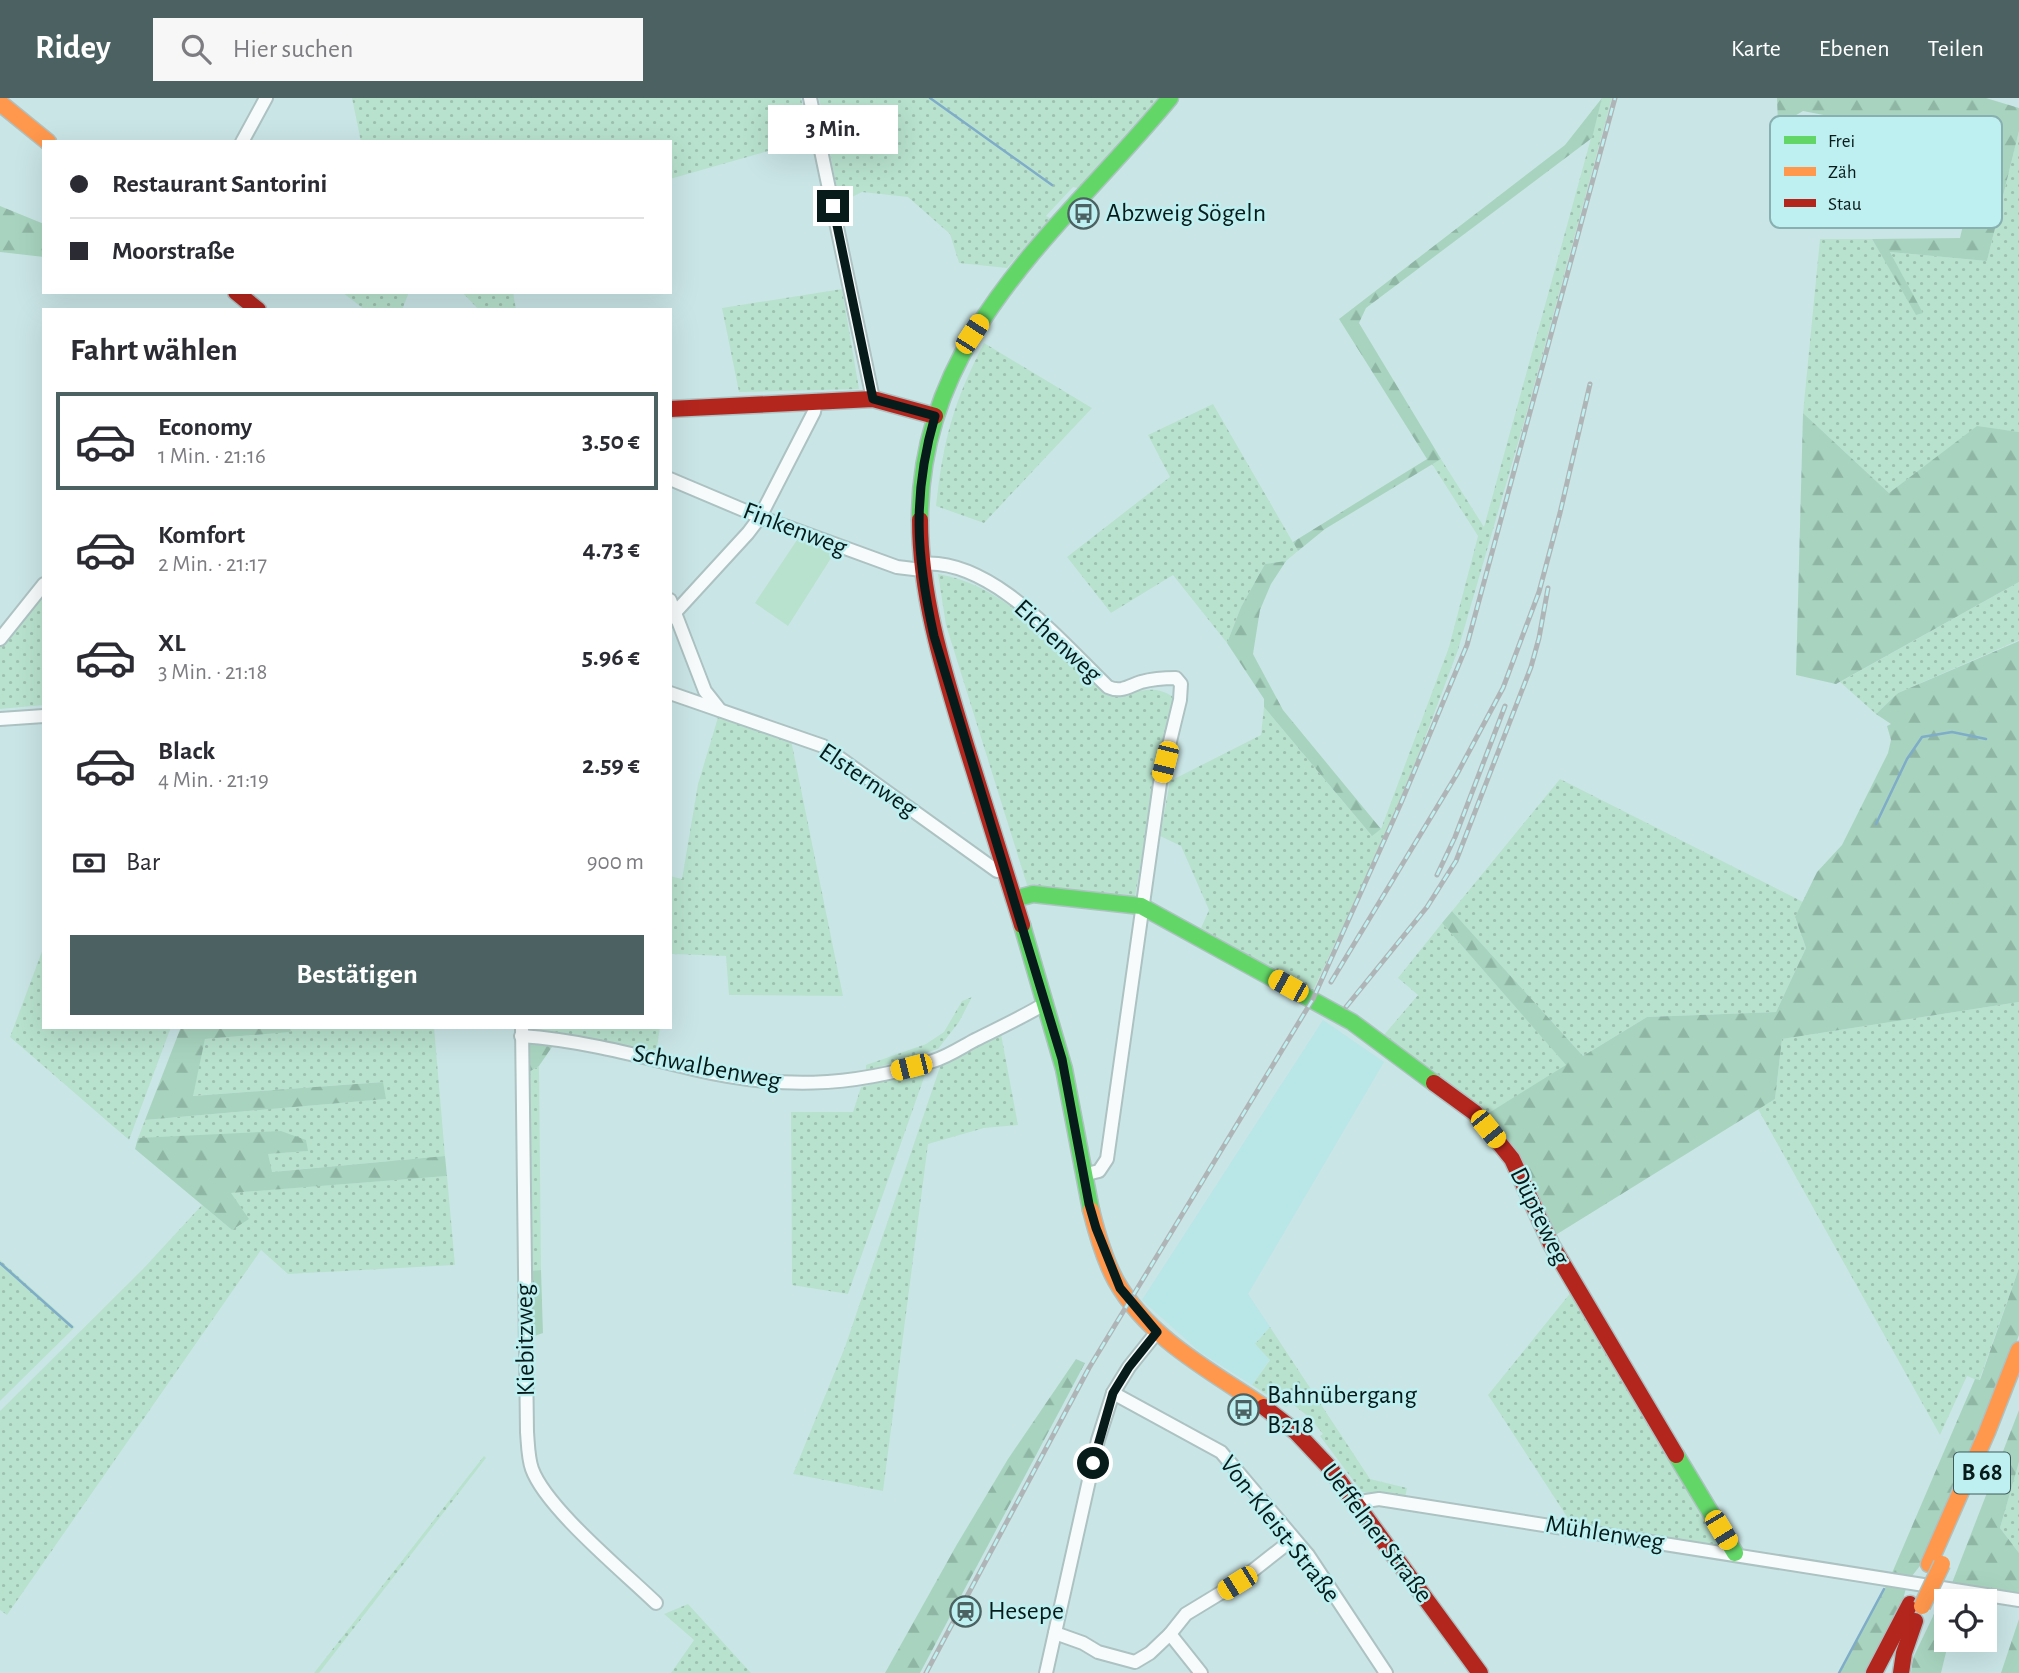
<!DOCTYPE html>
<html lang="de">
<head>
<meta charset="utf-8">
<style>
	:root { --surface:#fff; --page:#f7f7f7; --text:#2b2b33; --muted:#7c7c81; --line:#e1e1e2; --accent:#4c6262 }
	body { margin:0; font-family:"Alegreya Sans",sans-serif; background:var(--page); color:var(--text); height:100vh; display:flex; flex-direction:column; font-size:26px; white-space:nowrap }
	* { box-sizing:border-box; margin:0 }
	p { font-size:23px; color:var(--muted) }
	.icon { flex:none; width:38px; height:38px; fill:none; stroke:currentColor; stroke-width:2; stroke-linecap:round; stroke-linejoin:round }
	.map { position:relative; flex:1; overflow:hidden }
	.drawer { position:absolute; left:42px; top:210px; width:630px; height:721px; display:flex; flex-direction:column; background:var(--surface); border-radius:0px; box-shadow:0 7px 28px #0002 }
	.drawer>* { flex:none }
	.top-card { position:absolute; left:42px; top:42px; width:630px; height:154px; border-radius:0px; box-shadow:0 7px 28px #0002; display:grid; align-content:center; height:154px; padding:0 28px; background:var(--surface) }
	.tools { position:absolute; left:1934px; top:1491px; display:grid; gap:14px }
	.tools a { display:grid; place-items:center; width:63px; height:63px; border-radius:0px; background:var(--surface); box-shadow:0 7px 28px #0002; font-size:35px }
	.end { position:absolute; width:32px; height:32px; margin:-16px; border:9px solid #081b1b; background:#fff; box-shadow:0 0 0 4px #fff }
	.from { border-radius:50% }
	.bubble { position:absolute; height:49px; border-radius:0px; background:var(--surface); box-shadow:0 7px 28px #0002; font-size:23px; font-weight:700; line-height:49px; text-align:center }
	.car { position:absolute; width:21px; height:42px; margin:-21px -10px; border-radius:9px; box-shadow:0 0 5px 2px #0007; background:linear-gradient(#f5c518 24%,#345 0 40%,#f5c518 0 76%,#345 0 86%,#f5c518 0) }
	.top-card b { display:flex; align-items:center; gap:24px; height:66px; font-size:26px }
	.top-card b+b { border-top:2px solid var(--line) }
	.top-card i { width:18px; height:18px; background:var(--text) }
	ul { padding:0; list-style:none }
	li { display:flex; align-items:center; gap:21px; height:98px; margin:0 14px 10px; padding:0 14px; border:4px solid transparent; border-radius:0px }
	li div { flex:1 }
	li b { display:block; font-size:26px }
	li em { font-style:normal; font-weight:700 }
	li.current { border-color:var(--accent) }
	li>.icon { width:63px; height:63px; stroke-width:1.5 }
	h2 { padding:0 28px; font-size:32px; line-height:84px }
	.pay { display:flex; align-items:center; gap:18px; height:77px; padding:0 28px; font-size:26px }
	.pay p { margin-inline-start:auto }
	.primary-button { display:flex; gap:14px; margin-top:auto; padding:14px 28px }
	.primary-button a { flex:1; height:80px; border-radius:0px; background:var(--accent); color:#fff; font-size:28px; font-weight:700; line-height:80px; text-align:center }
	header { display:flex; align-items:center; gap:42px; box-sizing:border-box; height:98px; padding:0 35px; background:var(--accent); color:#fff }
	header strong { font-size:33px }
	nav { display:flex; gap:38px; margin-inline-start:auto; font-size:24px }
	.search { width:490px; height:63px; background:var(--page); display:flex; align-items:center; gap:18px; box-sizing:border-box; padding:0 24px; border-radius:0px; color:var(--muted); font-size:26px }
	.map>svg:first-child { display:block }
</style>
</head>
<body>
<header>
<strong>Ridey</strong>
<div class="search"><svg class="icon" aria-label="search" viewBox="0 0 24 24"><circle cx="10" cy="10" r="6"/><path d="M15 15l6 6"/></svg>Hier suchen</div>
<nav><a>Karte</a><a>Ebenen</a><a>Teilen</a></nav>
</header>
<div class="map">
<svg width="2019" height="1575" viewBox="0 0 2019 1575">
	<defs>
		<pattern id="green-dots" width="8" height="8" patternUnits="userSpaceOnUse" patternTransform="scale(1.75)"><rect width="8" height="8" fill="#b8e2ce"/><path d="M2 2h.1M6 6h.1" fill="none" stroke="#9dc1b0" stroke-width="1.8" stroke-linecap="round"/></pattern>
		<pattern id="forest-firs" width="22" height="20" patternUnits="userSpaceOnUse" patternTransform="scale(1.75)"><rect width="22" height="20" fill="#a8d4bf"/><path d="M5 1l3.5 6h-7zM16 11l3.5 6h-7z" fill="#8fb5a4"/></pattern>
	</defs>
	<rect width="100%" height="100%" fill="#cae5e6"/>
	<!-- built -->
	<polygon fill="#b9e6e7" points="1323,922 1384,964 1248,1196 1270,1229 1255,1246 1270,1261 1252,1287 1200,1254 1142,1202"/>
	<!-- green -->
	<g fill="url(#green-dots)">
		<polygon points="352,0 801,0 810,41 670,81 670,44 361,44"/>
		<polygon points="819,0 1158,0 1078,90 1073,89 1046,118 1050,120 1007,170 959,165 950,136 908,99 862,94 840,105"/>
		<polygon points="1602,0 1612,0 1527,314 1458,552 1420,653 1385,738 1312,895 1286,883 1288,879 1201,830 1209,812 1181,748 1160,738 1170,683 1261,637 1264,609 1371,737 1381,731 1449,549 1478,438 1432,366 1441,361 1484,429"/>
		<polygon points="2019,33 2019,334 1977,329 1889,395 1803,315 1820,141 1872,141 1916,216 1922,214 1890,154 1987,163"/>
		<polygon points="842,191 859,291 739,294 722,210"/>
		<polygon points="342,194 409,194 402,212 365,212"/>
		<polygon points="462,194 513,194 516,212 479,212"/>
		<path d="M984,245L1092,310L984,425L936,408C943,342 953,305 984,245Z"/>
		<polygon points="1213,306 1298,453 1286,463 1265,466 1241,509 1227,545 1173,477 1111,515 1067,459 1170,379 1148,337"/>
		<path d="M938,476C1006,487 1059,550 1107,595C1132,600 1148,583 1172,598L1174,602L1154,684L1135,799L1027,787L946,527Z"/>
		<polygon points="2019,484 2019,542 1898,595 1876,616 1840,584"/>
		<polygon points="44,493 44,607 0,611 0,549"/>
		<polygon points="719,616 791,642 843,898 729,897 726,858 672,856 670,862 670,778 682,781 698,686"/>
		<polygon points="1560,681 1803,804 1795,820 1806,850 1776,914 1647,919 1583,958 1452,813"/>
		<polygon points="1442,825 1567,968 1487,1016 1383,938 1418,897 1398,880"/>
		<polygon points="44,848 44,929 171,929 129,1042 10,939"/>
		<polygon points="972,899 959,924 938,951 866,973 866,967 926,946 944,934 962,903"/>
		<polygon points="2019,904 2019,1170 1979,1283 1967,1278 1940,1337 1758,1011 1775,1001 1782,941"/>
		<polygon points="291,929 434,929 445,1058 271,1074 267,1056 307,1053 138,1040 145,1022 385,1001 382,984 192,998 205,941 290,934"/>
		<polygon points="524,929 660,929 656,957 524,934"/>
		<polygon points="1001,936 1018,1027 984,1030 928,1046 883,1393 793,1376 845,1249 942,963"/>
		<polygon points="539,968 541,1172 528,1173 524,977"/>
		<polygon points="923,973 926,974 848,1196 792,1187 791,1014 853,1014 861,989"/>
		<polygon points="447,1078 455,1167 288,1176 261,1152 7,1517 0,1512 0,1313 143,1171 202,1107 232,1132 230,1095"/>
		<polygon points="0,1162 75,1229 0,1303"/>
		<polygon points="1572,1193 1727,1450 1571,1425 1488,1297"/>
		<polygon points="1270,1229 1370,1381 1407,1390 1405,1400 1362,1394 1320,1338 1323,1336 1309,1319 1291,1305 1286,1309 1252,1287 1270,1262 1255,1246"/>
		<polygon points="484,1358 486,1360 319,1575 314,1575"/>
		<polygon points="2019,1364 2019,1455 2000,1430"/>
		<polygon points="688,1506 751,1575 671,1575 694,1542 664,1516"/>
	</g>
	<!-- forest -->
	<g fill="url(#forest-firs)">
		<polygon points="1602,0 1592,40 1366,210 1359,225 1441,361 1325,431 1298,453 1293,444 1427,361 1339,221 1565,47"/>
		<polygon points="1777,0 1986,0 2019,10 2019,33 1987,163 1890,154 1923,215 1916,217 1872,141 1960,140 1981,48 1803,13 1778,28"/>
		<polygon points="0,108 44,126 44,159 0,154"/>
		<polygon points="1803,315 1889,395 1977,328 2019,334 2019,484 1836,586 1796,577"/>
		<polygon points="1286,463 1271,486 1260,512 1253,556 1283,612 1381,731 1372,738 1264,609 1264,601 1227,545 1241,509 1265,466"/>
		<polygon points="2019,543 2019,904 1782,941 1775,1001 1554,1138 1517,1059 1487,1016 1566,967 1442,825 1452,813 1583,958 1647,919 1776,914 1806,850 1795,819 1817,774 1842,747 1888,655 1891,642 1887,628 1891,626 1876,616 1898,595"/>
		<polygon points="181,929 290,929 291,934 205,941 193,998 383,984 386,1001 145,1022"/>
		<polygon points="523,943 552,949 539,968 524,977"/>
		<polygon points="281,1033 306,1042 308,1053 268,1056 272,1074 445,1058 447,1078 231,1095 249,1121 232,1132 135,1051 138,1040"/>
		<polygon points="2019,1170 2019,1237 1998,1293 1923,1464 1912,1478 1892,1475 1975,1281 1980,1282"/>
		<polygon points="541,1172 543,1235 529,1240 528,1173"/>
		<polygon points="1076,1261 1085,1265 920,1575 885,1575 956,1448 1008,1361"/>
		<polygon points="2019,1312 2019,1364 2000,1430 2019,1455 2019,1498 1952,1485"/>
		<polygon points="1887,1486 1906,1490 1900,1514 1868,1575 1840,1575"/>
		<polygon points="1945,1493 1960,1495 1958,1503 1946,1503 1946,1542 1949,1542 1941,1575 1911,1575 1913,1560"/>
		<polygon points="2019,1521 2019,1575 2001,1575"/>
	</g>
	<!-- pitch -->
	<polygon fill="#b8e2ce" points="799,439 833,457 788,528 755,505"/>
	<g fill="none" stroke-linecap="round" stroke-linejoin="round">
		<!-- stream -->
		<g stroke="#7facc8" stroke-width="2.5">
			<polyline points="930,0 1052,87"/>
			<polyline points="1876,726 1907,661 1922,639 1952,634 1986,641"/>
			<polyline points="0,1165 72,1229"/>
			<polyline points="1839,1575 1884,1491"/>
		</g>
		<defs>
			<g id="street">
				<polyline points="810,0 873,301"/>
				<polyline points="242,44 266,0"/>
				<polyline points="670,381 760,419 897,469 922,472"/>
				<path d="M921,466C991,459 1062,545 1108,589C1121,595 1129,588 1141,584C1152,581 1165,580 1176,580L1181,586L1180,602L1160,685L1107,1061L1099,1073L1083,1077"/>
				<polyline points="670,502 705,593 720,612"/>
				<polyline points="670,520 748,435 760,419 814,314 816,303"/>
				<polyline points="0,541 44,486"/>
				<polyline points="670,595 823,648 997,773 1004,772"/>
				<polyline points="0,621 44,618"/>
				<path d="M522,929L527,1334C528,1346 528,1360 532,1371C546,1410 624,1474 656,1505"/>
				<path d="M521,938C580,942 636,957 693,971C778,991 849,990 933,963C947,959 962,949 975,942C999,930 1023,919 1046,905"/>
				<polyline points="1113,1295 1221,1354 1308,1457 1386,1575"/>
				<polyline points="1358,1408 1366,1403 1379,1401 2019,1502"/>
				<polyline points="1055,1535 1083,1545 1098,1554 1135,1564 1150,1555 1170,1536 1186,1516 1237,1485 1293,1441"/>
				<polyline points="1170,1536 1201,1575"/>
				<polyline points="1046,1575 1098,1342 1113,1295 1129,1269 1157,1234"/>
			</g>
			<g id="fast">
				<path d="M920,422C919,237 1063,130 1170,0"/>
				<polyline points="1014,801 1033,796 1141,808 1352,924 1434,985"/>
				<polyline points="1022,827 1064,971 1091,1112"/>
				<polyline points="1676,1357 1735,1455"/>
			</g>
			<g id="slow">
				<polyline points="0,5 48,44"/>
				<path d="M1091,1112C1097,1136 1104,1161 1116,1183C1149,1241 1211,1273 1264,1309"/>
				<polyline points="1929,1466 1987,1334 2019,1252"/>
			</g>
			<g id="jam">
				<polyline points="236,194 258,212"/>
				<polyline points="670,311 873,301 935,318"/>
				<path d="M920,422C920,499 944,574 966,647C985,707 1003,767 1022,827"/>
				<polyline points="1434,985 1475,1015 1512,1061 1551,1146 1676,1357"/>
				<polyline points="1264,1309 1296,1334 1329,1369 1480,1575"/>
				<polyline points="1874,1575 1910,1506"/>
				<polyline points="1901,1575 1904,1555 1915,1523"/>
			</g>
		</defs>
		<!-- street casing -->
		<use href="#street" stroke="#adc2c2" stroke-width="16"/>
		<!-- fast casing -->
		<use href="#fast" stroke="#adc2c2" stroke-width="19"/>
		<!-- slow casing -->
		<use href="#slow" stroke="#adc2c2" stroke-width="19"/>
		<!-- jam casing -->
		<use href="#jam" stroke="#adc2c2" stroke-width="19"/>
		<!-- street -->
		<use href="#street" stroke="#f7fbfb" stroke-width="12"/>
		<!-- fast -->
		<use href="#fast" stroke="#63d668" stroke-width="16"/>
		<!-- slow -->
		<use href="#slow" stroke="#ff974d" stroke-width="16"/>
		<!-- jam -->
		<use href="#jam" stroke="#b3261e" stroke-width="16"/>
		<defs>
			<g id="rail">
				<polyline points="1437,777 1455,739 1505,608"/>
				<polyline points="1331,884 1457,676 1503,590 1539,494 1560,415 1590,286"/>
				<polyline points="1346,909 1427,809 1456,763 1531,569 1539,540 1548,490"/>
				<polyline points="926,1575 1089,1270 1313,901 1401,705 1467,547 1615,0"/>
			</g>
		</defs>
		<!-- rail casing -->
		<use href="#rail" stroke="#afb5b6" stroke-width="5"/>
		<!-- rail -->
		<use href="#rail" stroke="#bff0f1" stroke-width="2.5" stroke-dasharray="8" stroke-linecap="butt"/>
		<defs>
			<polyline id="slow-bridge" points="1922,1508 1942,1466"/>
		</defs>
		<!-- slow-bridge casing -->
		<use href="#slow-bridge" stroke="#adc2c2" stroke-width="19" stroke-linecap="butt"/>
		<!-- slow-bridge -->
		<use href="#slow-bridge" stroke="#ff974d" stroke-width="16"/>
	</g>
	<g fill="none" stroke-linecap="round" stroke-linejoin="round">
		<!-- route -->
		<path stroke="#081b1b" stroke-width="9" d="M833,108L873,301L935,318C912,397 916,458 934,538L1062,961L1089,1106L1096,1130L1120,1190L1157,1234L1129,1269L1113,1295L1093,1365"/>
	</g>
	<!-- icons -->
	<defs>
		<symbol id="bus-ring" viewBox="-11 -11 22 22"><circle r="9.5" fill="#bff0f1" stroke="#4c6262" stroke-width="1.5"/><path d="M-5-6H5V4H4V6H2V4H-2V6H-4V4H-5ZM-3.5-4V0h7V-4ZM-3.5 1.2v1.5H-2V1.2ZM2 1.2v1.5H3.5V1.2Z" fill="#4c6262"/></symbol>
		<symbol id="station-ring" viewBox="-11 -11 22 22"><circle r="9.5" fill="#bff0f1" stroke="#4c6262" stroke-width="1.5"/><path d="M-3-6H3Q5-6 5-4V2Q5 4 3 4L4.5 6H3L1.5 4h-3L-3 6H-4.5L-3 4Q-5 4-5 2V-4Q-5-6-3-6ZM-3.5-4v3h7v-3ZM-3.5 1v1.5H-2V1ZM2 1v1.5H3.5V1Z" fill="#4c6262"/></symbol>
	</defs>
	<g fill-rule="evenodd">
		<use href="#bus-ring" x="1066" y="98" width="35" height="35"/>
		<use href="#bus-ring" x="1226" y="1294" width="35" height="35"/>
		<use href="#station-ring" x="948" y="1496" width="35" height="35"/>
	</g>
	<g text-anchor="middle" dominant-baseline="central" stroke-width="5" stroke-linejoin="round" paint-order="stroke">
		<!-- shield labels -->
		<rect fill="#bff0f1" stroke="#3f5b5b" stroke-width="2" x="1954" y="1354.5" width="56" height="41" rx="5"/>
		<g font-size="24" font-weight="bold" fill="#081b1b">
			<text x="1982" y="1375">B 68</text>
		</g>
		<!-- poi labels -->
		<g font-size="26" fill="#081b1b" stroke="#bff0f1" text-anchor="start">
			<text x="1106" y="115">Abzweig Sögeln</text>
			<text x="1267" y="1297">Bahnübergang<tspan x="1267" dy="30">B218</tspan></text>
			<text x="988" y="1513">Hesepe</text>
		</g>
		<!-- street labels -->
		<g font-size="26" fill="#081b1b" stroke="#bff0f1">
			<text transform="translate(795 431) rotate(21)">Finkenweg</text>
			<text transform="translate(1058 543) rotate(43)">Eichenweg</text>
			<text transform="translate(868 682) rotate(34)">Elsternweg</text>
			<text transform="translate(707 969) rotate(11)">Schwalbenweg</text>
			<text transform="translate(1540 1118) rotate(64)">Düpteweg</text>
			<text transform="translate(525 1242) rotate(-91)">Kiebitzweg</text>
			<text transform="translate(1280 1431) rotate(52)">Von-Kleist-Straße</text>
			<text transform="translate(1377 1435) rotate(53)">Ueffelner Straße</text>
			<text transform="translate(1605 1435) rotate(9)">Mühlenweg</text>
		</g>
	</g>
	<!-- legend -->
	<rect x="1770" y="18" width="232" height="112" rx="10" fill="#bff0f1" stroke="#88b0b1" stroke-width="2"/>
	<rect x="1784" y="38" width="32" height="8" fill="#63d668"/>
	<rect x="1784" y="69" width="32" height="9" fill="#ff974d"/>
	<rect x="1784" y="101" width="32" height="8" fill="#b3261e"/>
	<g font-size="19" fill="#081b1b">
		<text x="1828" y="49">Frei</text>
		<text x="1828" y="80">Zäh</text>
		<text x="1828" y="112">Stau</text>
	</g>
</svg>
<div class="tools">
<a><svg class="icon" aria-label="locate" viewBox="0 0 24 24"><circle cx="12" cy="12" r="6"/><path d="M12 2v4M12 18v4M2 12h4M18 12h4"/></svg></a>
</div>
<i class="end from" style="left:1093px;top:1365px"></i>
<i class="end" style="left:833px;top:108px"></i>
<div class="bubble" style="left:768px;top:7px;width:130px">3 Min.</div>
<i class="car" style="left:972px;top:236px;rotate:33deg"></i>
<i class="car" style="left:1165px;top:664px;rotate:194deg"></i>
<i class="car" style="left:1288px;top:888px;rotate:299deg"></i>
<i class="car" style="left:911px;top:969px;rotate:256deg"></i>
<i class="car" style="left:1488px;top:1031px;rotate:141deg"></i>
<i class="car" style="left:1721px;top:1432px;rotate:149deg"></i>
<i class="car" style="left:1237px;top:1485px;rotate:238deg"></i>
<div class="top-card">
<b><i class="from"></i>Restaurant Santorini</b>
<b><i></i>Moorstraße</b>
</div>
<section class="drawer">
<h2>Fahrt wählen</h2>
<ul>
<li class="current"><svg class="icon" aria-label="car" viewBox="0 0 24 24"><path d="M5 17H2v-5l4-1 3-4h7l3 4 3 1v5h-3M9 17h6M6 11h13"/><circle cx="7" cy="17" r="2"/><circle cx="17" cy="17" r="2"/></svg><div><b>Economy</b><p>1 Min. · 21:16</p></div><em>3.50 €</em></li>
<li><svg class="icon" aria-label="car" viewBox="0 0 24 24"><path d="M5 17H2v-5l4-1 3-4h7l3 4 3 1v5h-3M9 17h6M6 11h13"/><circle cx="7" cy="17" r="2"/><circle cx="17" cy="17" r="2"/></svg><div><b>Komfort</b><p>2 Min. · 21:17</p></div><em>4.73 €</em></li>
<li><svg class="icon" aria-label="car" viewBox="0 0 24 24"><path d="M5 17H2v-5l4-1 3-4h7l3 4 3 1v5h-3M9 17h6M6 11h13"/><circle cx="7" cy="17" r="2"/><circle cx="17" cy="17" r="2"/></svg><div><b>XL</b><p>3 Min. · 21:18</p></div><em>5.96 €</em></li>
<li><svg class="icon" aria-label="car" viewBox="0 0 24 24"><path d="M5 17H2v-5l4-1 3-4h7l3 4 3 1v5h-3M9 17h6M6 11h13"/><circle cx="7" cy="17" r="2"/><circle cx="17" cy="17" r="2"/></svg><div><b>Black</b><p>4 Min. · 21:19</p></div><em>2.59 €</em></li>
</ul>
<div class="pay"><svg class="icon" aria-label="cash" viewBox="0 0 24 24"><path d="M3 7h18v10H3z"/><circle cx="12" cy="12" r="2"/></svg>Bar<p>900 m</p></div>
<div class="primary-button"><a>Bestätigen</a></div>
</section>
</div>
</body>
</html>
